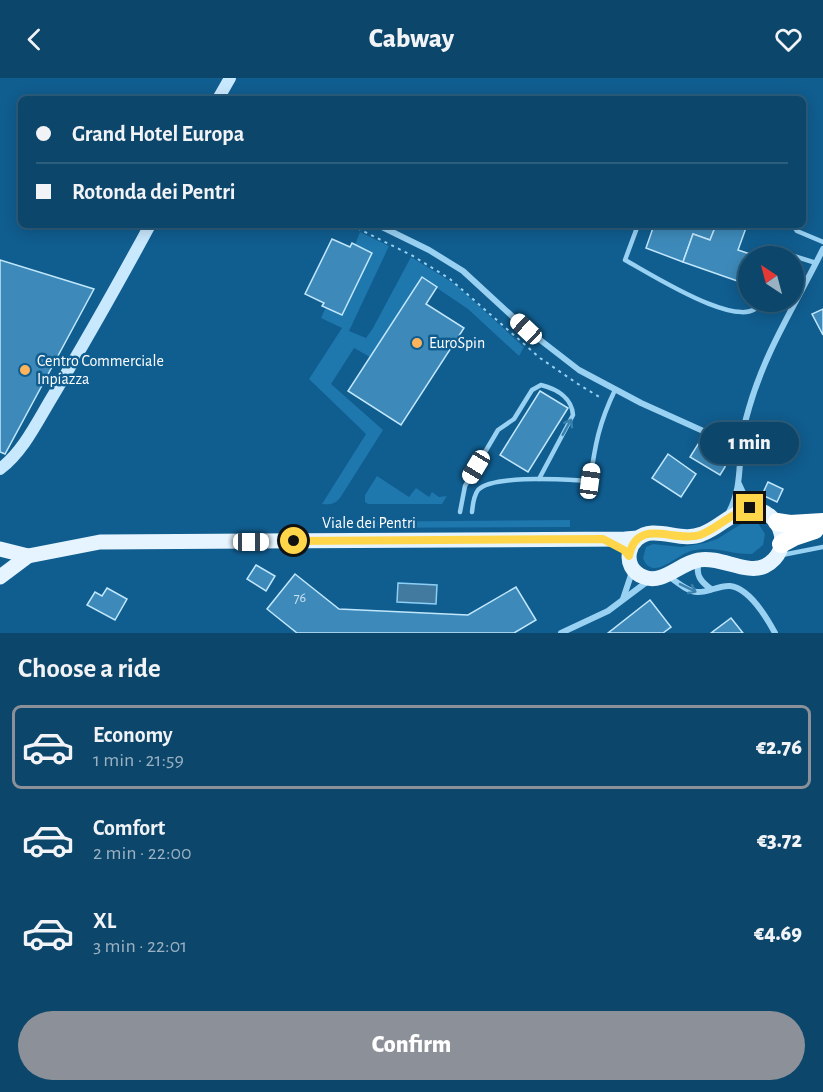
<!DOCTYPE html>
<html lang="en">
<head>
<meta charset="utf-8">
<style>
	:root { --surface:#0c466b; --page:#1a5073; --text:#f1f3f6; --muted:#9ab1c1; --line:#2c5e7e; --accent:#8c9099 }
	body { margin:0; font-family:"Alegreya Sans",sans-serif; background:var(--page); color:var(--text); height:100vh; display:flex; flex-direction:column; font-size:22px; white-space:nowrap }
	* { box-sizing:border-box; margin:0 }
	p { font-size:20px; color:var(--muted) }
	.icon { flex:none; width:33px; height:33px; fill:none; stroke:currentColor; stroke-width:2; stroke-linecap:round; stroke-linejoin:round }
	.map { position:relative; height:555px; overflow:hidden }
	.details { display:flex; flex-direction:column; background:var(--surface); flex:1 }
	.details>* { flex:none }
	.hud { position:absolute; left:18px; top:18px; width:788px; height:132px; border-radius:9px; box-shadow:0 3px 15px #0003,0 0 0 2px var(--line); display:grid; align-content:center; height:132px; padding:0 18px; background:var(--surface) }
	.needle { width:39px; rotate:324deg }
	.controls { position:absolute; left:738px; top:168px; display:grid; gap:12px }
	.controls a { display:grid; place-items:center; width:66px; height:66px; border-radius:50%; background:var(--surface); box-shadow:0 3px 15px #0003,0 0 0 2px var(--line); font-size:30px }
	.end { position:absolute; width:27px; height:27px; margin:-14px; border:8px solid #ffd54a; background:#111; box-shadow:0 0 0 3px #111 }
	.from { border-radius:50% }
	.bubble { position:absolute; height:42px; border-radius:21px; background:var(--surface); box-shadow:0 3px 15px #0003,0 0 0 2px var(--line); font-size:20px; font-weight:800; line-height:42px; text-align:center }
	.car { position:absolute; width:18px; height:36px; margin:-18px -9px; border-radius:8px; box-shadow:0 0 4px 2px #0007; background:linear-gradient(#fff 24%,#345 0 40%,#fff 0 76%,#345 0 86%,#fff 0) }
	.hud b { display:flex; align-items:center; gap:21px; height:57px; font-size:22px }
	.hud b+b { border-top:2px solid var(--line) }
	.hud i { width:15px; height:15px; background:var(--text) }
	ul { padding:0; list-style:none }
	li { display:flex; align-items:center; gap:18px; height:84px; margin:0 12px 9px; padding:0 6px; border:3px solid transparent; border-radius:9px }
	li div { flex:1 }
	li b { display:block; font-size:22px }
	li em { font-style:normal; font-weight:800 }
	li.current { border-color:var(--accent) }
	li>.icon { width:54px; height:54px; stroke-width:1.5 }
	h2 { padding:0 18px; font-size:27px; line-height:72px }
	.button { display:flex; gap:12px; margin-top:auto; padding:12px 18px }
	.button a { flex:1; height:69px; border-radius:36px; background:var(--accent); color:#fff; font-size:24px; font-weight:800; line-height:69px; text-align:center }
	header { display:flex; justify-content:space-between; align-items:center; height:78px; padding:0 18px; background:var(--surface); font-size:27px; font-weight:800 }
	.map>svg:first-child { display:block }
</style>
</head>
<body>
<header><svg class="icon" aria-label="back" viewBox="0 0 24 24"><path d="M15 5l-7 7 7 7"/></svg>Cabway<svg class="icon" aria-label="heart" viewBox="0 0 24 24"><path d="M12 20l-8-8c-3-5 5-10 8-4 3-6 11-1 8 4z"/></svg></header>
<div class="map">
<svg width="823" height="555" viewBox="0 0 823 555">
	<rect width="100%" height="100%" fill="#105d8f"/>
	<!-- green -->
	<g fill="#1e77ad">
		<path d="M360,154L389,168L349,253L366,260L373,250L411,179L455,206L524,269L519,278L468,231L422,200L370,279L354,270L331,306L383,352L340,420C335,426 330,427 322,426L366,356L309,301L342,250L321,240L326,229L342,237L372,175L355,167Z"/>
		<polygon points="377,398 409,419 416,410 429,419 432,414 439,419 447,418 442,426 368,426 365,424 365,417"/>
		<polygon points="570,442 570,449 337,450 337,444"/>
		<path d="M746,443L758,445L765,456L763,467L752,476C730,477 716,467 691,473C675,478 652,504 643,480L646,469L653,466L681,469L705,465L717,461Z"/>
	</g>
	<!-- water -->
	<polygon fill="#417a9e" stroke="#8bcff7" stroke-width="1.5" points="398,505 437,507 436,526 397,524"/>
	<!-- building -->
	<g fill="#3d8aba" stroke="#c1e7fd" stroke-width="1.5">
		<polygon points="654,147 716,147 710,162 693,156 683,184 646,170"/>
		<polygon points="716,147 747,147 738,172 756,178 748,178 748,200 746,206 683,184 693,156 710,162"/>
		<polygon points="332,161 350,169 352,165 372,175 342,237 322,228 324,225 305,216"/>
		<polygon points="0,182 94,211 5,376 0,374"/>
		<polygon points="422,199 437,209 426,226 464,250 401,347 348,313"/>
		<polygon points="823,231 823,257 812,236"/>
		<polygon points="540,313 568,330 528,394 500,377"/>
		<polygon points="700,363 726,380 725,389 720,397 690,379"/>
		<polygon points="668,376 696,396 681,419 652,400"/>
		<polygon points="768,404 783,411 777,424 762,417"/>
		<polygon points="256,487 275,498 266,513 247,501"/>
		<polygon points="295,496 339,531 468,537 516,509 536,542 514,555 297,555 267,531"/>
		<polygon points="107,510 127,521 115,542 87,527 95,514 102,518"/>
		<polygon points="650,522 671,549 663,555 608,555"/>
		<polygon points="731,540 743,555 711,555"/>
	</g>
	<g fill="none" stroke-linecap="round" stroke-linejoin="round">
		<!-- path -->
		<polyline stroke="#99d1f3" stroke-width="2" stroke-dasharray="3 4.5" stroke-linecap="butt" points="351,147 413,178 450,201 540,280 578,306 601,320"/>
		<!-- lane -->
		<g stroke="#99d1f3" stroke-width="4.5">
			<path d="M638,147L625,182C646,193 748,259 760,224"/>
			<polyline points="793,147 797,153 823,164"/>
			<polyline points="781,178 794,178 816,185"/>
			<path d="M460,434L465,408L498,352L514,341L532,312L541,307C557,311 572,320 573,337L539,401"/>
			<path d="M472,434C473,426 473,419 478,412C493,396 567,402 590,403C595,367 599,345 615,312"/>
			<polyline points="782,477 823,469"/>
		</g>
		<!-- street -->
		<g stroke="#99d1f3" stroke-width="6">
			<polyline points="378,147 429,172 463,193 526,251 579,292 641,325 741,370"/>
			<polyline points="739,406 745,419 753,427"/>
			<path d="M729,434C740,414 739,393 741,371C742,358 745,343 749,330C765,273 797,224 823,171"/>
			<path d="M699,484C695,497 701,504 711,511"/>
			<path d="M668,498C676,503 688,514 697,514C708,515 719,507 730,508C749,510 767,540 775,555"/>
			<polyline points="623,521 632,494"/>
			<polyline points="561,555 608,533 648,503"/>
		</g>
		<!-- secondary -->
		<g stroke="#c8e8fd" stroke-width="12">
			<polyline points="218,21 230,0"/>
			<path d="M0,391C24,373 38,342 54,316C87,261 119,204 150,147"/>
		</g>
		<!-- primary -->
		<g stroke="#e5f4ff" stroke-width="15">
			<path d="M750,430C782,433 795,472 765,488C747,497 720,478 699,482C680,485 662,507 644,499C619,490 628,456 652,455C669,454 685,463 702,456C719,450 729,436 750,430Z"/>
			<polyline points="0,471 28,478 100,464 625,461 638,460"/>
			<polyline points="0,499 28,478"/>
		</g>
		<!-- highway -->
		<g stroke="#fff" stroke-width="18">
			<polyline points="777,444 790,446 823,444"/>
			<polyline points="781,466 794,459 815,452"/>
		</g>
	</g>
	<!-- one-way arrows -->
	<defs><path id="oneway-shaft" d="M-6 0H5M1.5-3L5.5 0L1.5 3" fill="none" stroke-width="1.6" stroke-linecap="round" stroke-linejoin="round" transform="scale(1.5)"/></defs>
	<g stroke="#3980ad">
		<use href="#oneway-shaft" transform="translate(567 349) rotate(-61)"/>
		<use href="#oneway-shaft" transform="translate(688 510) rotate(26)"/>
	</g>
	<g fill="none" stroke-linecap="round" stroke-linejoin="round">
		<!-- route -->
		<path stroke="#ffd54a" stroke-width="8" d="M294,463L603,461L624,472L629,478C637,438 674,465 700,457C717,451 729,436 750,430"/>
	</g>
	<!-- markers -->
	<g fill="#ffb45b" stroke="#105d8f" stroke-width="2">
		<circle cx="417" cy="265" r="6"/>
		<circle cx="25" cy="292" r="6"/>
	</g>
	<g text-anchor="middle" dominant-baseline="central" stroke-width="5" stroke-linejoin="round" paint-order="stroke">
		<!-- number labels -->
		<g font-size="14" fill="#cee2ee">
			<text x="300" y="520">76</text>
		</g>
		<!-- poi labels -->
		<g font-size="16" fill="#fff" stroke="#105d8f" text-anchor="start">
			<text x="429" y="265">EuroSpin</text>
			<text x="37" y="283">Centro Commerciale<tspan x="37" dy="18">Inpiazza</tspan></text>
		</g>
		<!-- street labels -->
		<g font-size="16" fill="#fff" stroke="#105d8f">
			<text x="369" y="445">Viale dei Pentri</text>
		</g>
	</g>
</svg>
<div class="controls">
<a><svg class="needle" viewBox="-14 -14 28 28"><path d="M0-13l5 13h-10z" fill="#e53935"/><path d="M0 13l5-13h-10z" fill="#9ab1c1"/></svg></a>
</div>
<i class="end from" style="left:294px;top:463px"></i>
<i class="end" style="left:750px;top:430px"></i>
<div class="bubble" style="left:700px;top:344px;width:99px">1 min</div>
<i class="car" style="left:526px;top:251px;rotate:313deg"></i>
<i class="car" style="left:476px;top:389px;rotate:211deg"></i>
<i class="car" style="left:590px;top:403px;rotate:8deg"></i>
<i class="car" style="left:251px;top:464px;rotate:90deg"></i>
<div class="hud">
<b><i class="from"></i>Grand Hotel Europa</b>
<b><i></i>Rotonda dei Pentri</b>
</div>
</div>
<section class="details">
<h2>Choose a ride</h2>
<ul>
<li class="current"><svg class="icon" aria-label="car" viewBox="0 0 24 24"><path d="M5 17H2v-5l4-1 3-4h7l3 4 3 1v5h-3M9 17h6M6 11h13"/><circle cx="7" cy="17" r="2"/><circle cx="17" cy="17" r="2"/></svg><div><b>Economy</b><p>1 min · 21:59</p></div><em>€2.76</em></li>
<li><svg class="icon" aria-label="car" viewBox="0 0 24 24"><path d="M5 17H2v-5l4-1 3-4h7l3 4 3 1v5h-3M9 17h6M6 11h13"/><circle cx="7" cy="17" r="2"/><circle cx="17" cy="17" r="2"/></svg><div><b>Comfort</b><p>2 min · 22:00</p></div><em>€3.72</em></li>
<li><svg class="icon" aria-label="car" viewBox="0 0 24 24"><path d="M5 17H2v-5l4-1 3-4h7l3 4 3 1v5h-3M9 17h6M6 11h13"/><circle cx="7" cy="17" r="2"/><circle cx="17" cy="17" r="2"/></svg><div><b>XL</b><p>3 min · 22:01</p></div><em>€4.69</em></li>
</ul>
<div class="button"><a>Confirm</a></div>
</section>
</body>
</html>
